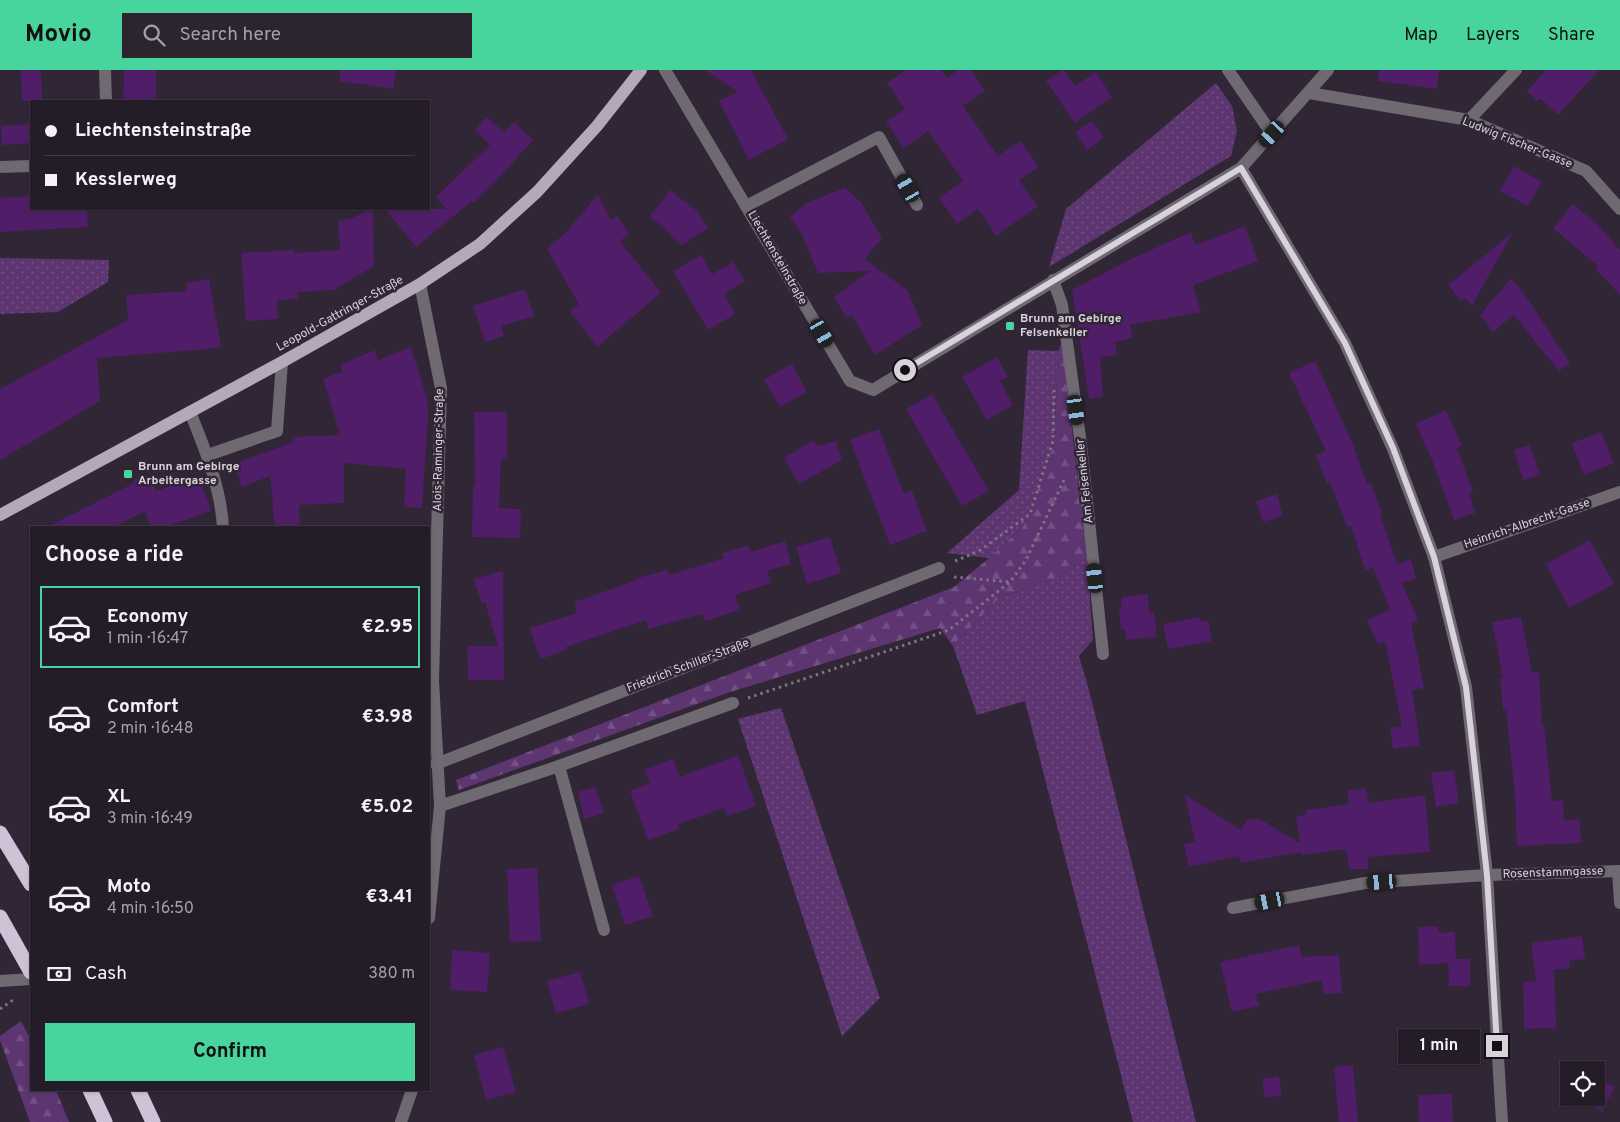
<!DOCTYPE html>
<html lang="en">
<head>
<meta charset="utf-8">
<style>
	:root { --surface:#241c28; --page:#2c2530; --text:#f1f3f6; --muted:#a3a1a8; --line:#413a45; --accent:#48d49d }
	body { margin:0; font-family:Overpass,sans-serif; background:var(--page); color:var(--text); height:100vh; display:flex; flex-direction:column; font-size:19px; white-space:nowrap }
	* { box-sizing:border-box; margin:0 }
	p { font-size:16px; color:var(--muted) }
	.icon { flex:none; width:28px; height:28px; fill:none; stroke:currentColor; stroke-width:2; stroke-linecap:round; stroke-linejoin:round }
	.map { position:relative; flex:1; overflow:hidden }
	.panel { position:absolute; left:30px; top:456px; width:400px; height:565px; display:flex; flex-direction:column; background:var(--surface); border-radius:0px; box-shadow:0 1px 4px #0004,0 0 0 1px var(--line) }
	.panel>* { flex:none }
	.guide { position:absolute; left:30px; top:30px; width:400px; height:110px; border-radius:0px; box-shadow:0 1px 4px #0004,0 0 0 1px var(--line); display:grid; align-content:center; height:110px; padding:0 15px; background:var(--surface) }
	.tools { position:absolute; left:1560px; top:991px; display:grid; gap:10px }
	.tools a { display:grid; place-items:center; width:45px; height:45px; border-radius:0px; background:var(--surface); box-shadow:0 1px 4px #0004,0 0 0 1px var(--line); font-size:25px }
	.end { position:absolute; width:22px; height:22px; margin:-11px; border:6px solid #d8d2dc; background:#111; box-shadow:0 0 0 2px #111 }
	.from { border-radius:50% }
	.bubble { position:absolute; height:35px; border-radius:0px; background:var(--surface); box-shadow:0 1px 4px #0004,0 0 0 1px var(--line); font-size:16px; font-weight:700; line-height:35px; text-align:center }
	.car { position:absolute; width:15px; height:30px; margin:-15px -8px; border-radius:6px; box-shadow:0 0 4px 1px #0007; background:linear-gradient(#222 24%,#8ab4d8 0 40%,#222 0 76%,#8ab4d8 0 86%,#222 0) }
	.guide b { display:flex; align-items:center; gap:18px; height:48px; font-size:19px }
	.guide b+b { border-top:1px solid var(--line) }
	.guide i { width:12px; height:12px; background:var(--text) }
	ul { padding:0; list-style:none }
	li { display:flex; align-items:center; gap:15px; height:82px; margin:0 10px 8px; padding:0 5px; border:2px solid transparent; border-radius:0px }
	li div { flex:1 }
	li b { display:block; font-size:19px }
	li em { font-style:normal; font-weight:700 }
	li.active { border-color:var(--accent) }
	li>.icon { width:45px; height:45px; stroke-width:1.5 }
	h2 { padding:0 15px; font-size:22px; line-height:60px }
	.pay { display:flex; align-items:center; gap:12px; height:55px; padding:0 15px; font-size:19px }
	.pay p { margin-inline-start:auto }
	.action { display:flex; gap:10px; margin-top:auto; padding:10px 15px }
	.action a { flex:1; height:58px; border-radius:0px; background:var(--accent); color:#111; font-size:20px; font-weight:700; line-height:58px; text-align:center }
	header { display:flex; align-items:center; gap:30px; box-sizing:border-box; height:70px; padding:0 25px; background:var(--accent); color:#111 }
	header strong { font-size:24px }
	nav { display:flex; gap:28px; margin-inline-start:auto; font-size:18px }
	.search { width:350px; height:45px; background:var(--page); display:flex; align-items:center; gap:12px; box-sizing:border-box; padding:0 18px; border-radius:0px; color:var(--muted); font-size:19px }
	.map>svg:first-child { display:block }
</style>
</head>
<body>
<header>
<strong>Movio</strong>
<div class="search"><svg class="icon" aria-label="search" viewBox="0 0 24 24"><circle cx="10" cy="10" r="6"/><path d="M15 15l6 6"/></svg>Search here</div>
<nav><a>Map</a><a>Layers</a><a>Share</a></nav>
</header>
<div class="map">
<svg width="1620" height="1052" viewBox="0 0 1620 1052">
	<defs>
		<pattern id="green-dots" width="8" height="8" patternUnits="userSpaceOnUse" patternTransform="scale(1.25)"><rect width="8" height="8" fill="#5d3571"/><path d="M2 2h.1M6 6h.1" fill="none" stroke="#745185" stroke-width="1.8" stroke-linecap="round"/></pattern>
		<pattern id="forest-firs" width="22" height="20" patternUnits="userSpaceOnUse" patternTransform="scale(1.25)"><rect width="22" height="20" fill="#5d3571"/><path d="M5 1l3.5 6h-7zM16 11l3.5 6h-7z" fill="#745185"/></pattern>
	</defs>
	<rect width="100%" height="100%" fill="#302635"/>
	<!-- green -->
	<g fill="url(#green-dots)">
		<polygon points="1216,13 1232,36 1237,61 1231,86 1049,197 1066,139"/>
		<polygon points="0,188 109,190 108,212 58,242 0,244"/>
		<polygon points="1028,280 1058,281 1054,375 1023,457 989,488 947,483 1019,420"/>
		<polygon points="1087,488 1093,570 1079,586 1089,620 1196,1052 1133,1052 1025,631 977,645 953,576 999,528 1061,506"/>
		<polygon points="781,638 880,928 842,966 738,649"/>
	</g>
	<!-- forest -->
	<g fill="url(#forest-firs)">
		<polygon points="1062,273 1087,488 1061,506 999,528 953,576 940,558 730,622 459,720 456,710 954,517 989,488 1023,457 1054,375 1058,281"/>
		<polygon points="21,951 31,970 31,1020 56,1020 69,1052 30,1052 0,970 0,966"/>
	</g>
	<!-- building -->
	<g fill="#501d68">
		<polygon points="21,0 41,0 42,31 22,31"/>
		<polygon points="124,0 156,0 156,31 123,31"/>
		<polygon points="340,0 396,0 393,19 340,11"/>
		<polygon points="705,0 751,0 788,69 749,90 719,31 738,22"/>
		<polygon points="906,0 941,0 947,8 958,0 971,0 985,21 963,36 998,86 1020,71 1039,97 1019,110 1038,136 996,166 978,139 957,154 939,128 963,111 928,61 904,78 886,52 905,39 887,13"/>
		<polygon points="1062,0 1064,0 1075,16 1096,2 1112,27 1075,53 1046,11"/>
		<polygon points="1379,0 1439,0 1437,19 1378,11"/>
		<polygon points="1546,0 1599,0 1558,45 1541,29 1536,31 1527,21"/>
		<polygon points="487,47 504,62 514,52 533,70 499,108 474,133 472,131 416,177 385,139 446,139 436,127 490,75 475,60"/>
		<polygon points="1092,51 1104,68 1087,80 1075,62"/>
		<polygon points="31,54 31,73 2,75 1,56"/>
		<polygon points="1514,96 1542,112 1528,136 1500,121"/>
		<polygon points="845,118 861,132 882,168 865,189 908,221 922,255 875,285 852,245 846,247 834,227 870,201 818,203 801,162 790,147 806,133"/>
		<polygon points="670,120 697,141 708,158 682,175 650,146"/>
		<polygon points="598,125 611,150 618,146 629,164 620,171 661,223 597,277 570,242 579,234 547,179 565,163"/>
		<polygon points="31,126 31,139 87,139 88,157 0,162 0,128"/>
		<polygon points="1573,134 1598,155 1620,180 1620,225 1595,198 1598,196 1553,158"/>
		<polygon points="370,139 373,139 374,196 334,220 297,222 298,229 277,230 278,249 246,251 241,183 294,180 295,183 340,180 338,151 350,149"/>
		<polygon points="1245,156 1258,191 1193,215 1201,242 1130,255 1133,268 1115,272 1117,285 1100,287 1103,327 1089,329 1072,220 1131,189 1191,162 1195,175"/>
		<polygon points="1512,163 1472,236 1466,228 1461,231 1448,215"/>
		<polygon points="701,185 712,204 733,192 745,211 724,224 735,244 708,260 673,201"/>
		<polygon points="1511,208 1523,222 1570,293 1559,301 1514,245 1493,262 1480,245"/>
		<polygon points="209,209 221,277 197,280 97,288 100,331 0,390 0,319 128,250 126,225 187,221 186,213"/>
		<polygon points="525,219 534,246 501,256 504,266 485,272 473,236"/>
		<polygon points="411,277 427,328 428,346 422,438 404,437 406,399 344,393 344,433 299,435 300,458 275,458 270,406 242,417 234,394 293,372 292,367 340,365 323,309 343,301 340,295 375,280 378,290"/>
		<polygon points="997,287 1008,307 1000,311 1013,335 987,350 962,307"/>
		<polygon points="1315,291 1352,372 1367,414 1371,413 1382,443 1380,444 1397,494 1411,489 1416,508 1402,513 1418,550 1411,553 1424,618 1412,620 1420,675 1393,679 1390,658 1402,656 1385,571 1378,574 1367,550 1390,540 1373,498 1365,500 1351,456 1347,457 1330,413 1327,414 1316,385 1326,381 1289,303"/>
		<polygon points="792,294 807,322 780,337 764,310"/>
		<polygon points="932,324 989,421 962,436 906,339"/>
		<polygon points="1446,340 1462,376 1457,378 1473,422 1469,424 1475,443 1454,450 1432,390 1416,354"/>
		<polygon points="474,342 507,342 507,389 501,389 499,438 521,439 520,468 472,467 473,416 475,416"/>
		<polygon points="879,359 904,424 912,421 927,461 890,475 850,370"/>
		<polygon points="1601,362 1614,393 1584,405 1572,373"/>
		<polygon points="814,370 817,376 836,371 842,390 799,414 784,388"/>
		<polygon points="1530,375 1540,405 1523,410 1514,380"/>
		<polygon points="150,404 156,421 199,406 211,441 163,458 151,458 145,441 112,458 45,458 134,413 133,410"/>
		<polygon points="1277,424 1283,446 1263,452 1256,431"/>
		<polygon points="830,467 841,503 807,514 796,477"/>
		<polygon points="1590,470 1614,514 1569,538 1546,494"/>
		<polygon points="785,471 791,494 767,501 771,513 735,525 740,540 705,551 702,544 648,559 646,550 566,577 567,580 540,589 530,558 577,543 574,532 635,511 634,509 667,500 669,505 724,488 722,483 749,475 751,482"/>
		<polygon points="503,501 504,610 468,610 467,576 498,576 485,532 481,533 474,509"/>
		<polygon points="1148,524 1149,542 1154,542 1157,567 1126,570 1125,560 1121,560 1119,537 1122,537 1121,527"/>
		<polygon points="1200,547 1201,552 1208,550 1212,571 1168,579 1163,554"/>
		<polygon points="1521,547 1532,602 1539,602 1542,656 1544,655 1552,731 1563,730 1564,750 1580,749 1581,773 1517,776 1515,726 1506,640 1503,640 1500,608 1503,608 1492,552"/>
		<polygon points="738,685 756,736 727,746 724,738 678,754 679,759 648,770 630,721 650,713 645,699 673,689 680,707"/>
		<polygon points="1454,700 1459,733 1436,737 1431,703"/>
		<polygon points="595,717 604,743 584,749 578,722"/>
		<polygon points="1366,718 1369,733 1425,725 1430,782 1368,787 1368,799 1349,799 1346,779 1302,785 1301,782 1240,793 1239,786 1189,797 1184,774 1195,772 1185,725 1241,760 1247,750 1258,748 1300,773 1296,746 1306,745 1306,740 1349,734 1347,721"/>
		<polygon points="537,798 541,871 510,872 507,799"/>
		<polygon points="639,806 653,846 625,855 612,815"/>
		<polygon points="1438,856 1438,863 1455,862 1456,889 1470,889 1470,916 1449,916 1448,893 1419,895 1418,857"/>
		<polygon points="1582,866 1585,889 1569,891 1570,898 1554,900 1556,958 1524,959 1523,912 1536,911 1531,873"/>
		<polygon points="1299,875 1302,887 1339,885 1342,923 1323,924 1322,910 1256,924 1259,936 1232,942 1220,892"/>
		<polygon points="452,880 490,883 487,922 450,920"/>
		<polygon points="580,902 589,934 556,943 547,911"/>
		<polygon points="503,977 516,1022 486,1030 474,985"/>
		<polygon points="1353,995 1358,1052 1339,1052 1334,997"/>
		<polygon points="1279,1006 1282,1025 1265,1028 1262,1009"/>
		<polygon points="1596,1007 1615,1017 1602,1042 1574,1028 1596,1028"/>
		<polygon points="1452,1024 1453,1052 1419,1052 1418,1025"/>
	</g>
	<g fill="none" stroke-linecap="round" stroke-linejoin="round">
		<!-- path -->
		<g stroke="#7c7480" stroke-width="3" stroke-dasharray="2.5 4" stroke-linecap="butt">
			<polyline points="955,491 979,481 1030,444 1053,371 1054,320"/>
			<polyline points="954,507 1010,512"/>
			<polyline points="748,628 949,560 1010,512 1026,490 1065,408"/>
			<polyline points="0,939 16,928"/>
		</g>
		<!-- minor -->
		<g stroke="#6f6a72" stroke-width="12">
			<polyline points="105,0 106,31"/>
			<polyline points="665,0 850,311 873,320 1241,98 1328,0"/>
			<polyline points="1228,0 1272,64"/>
			<polyline points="1309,23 1469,50 1586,101 1620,139"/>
			<polyline points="1469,50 1516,0"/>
			<polyline points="0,97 31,96"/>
			<polyline points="1241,98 1345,273 1393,379 1434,487 1466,617 1487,805 1502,1052"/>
			<polyline points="746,136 879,67 917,135"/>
			<polyline points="1053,210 1062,235 1081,375 1103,584"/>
			<polyline points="420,214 441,318 433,610 440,736 429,848"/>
			<path d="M190,342C205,379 221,418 223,458"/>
			<polyline points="208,385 277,361 282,292"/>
			<polyline points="1434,487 1620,422"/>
			<polyline points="436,694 939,498"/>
			<polyline points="559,696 604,860"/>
			<polyline points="440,736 559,696 733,633"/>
			<polyline points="1618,801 1620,833"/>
			<polyline points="1233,838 1365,813 1487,805 1620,801"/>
			<polyline points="0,911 31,909"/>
			<polyline points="401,1052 412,1020"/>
		</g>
		<!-- major -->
		<polyline stroke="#b4a9ba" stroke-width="12" points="0,445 282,292 420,214 480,174 537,122 597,56 641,0"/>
		<!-- highway -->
		<g stroke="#cfc2d7" stroke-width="15">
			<polyline points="0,763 31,814"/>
			<polyline points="0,847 31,902"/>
			<polyline points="90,1020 105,1052"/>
			<polyline points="138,1020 153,1052"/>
		</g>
	</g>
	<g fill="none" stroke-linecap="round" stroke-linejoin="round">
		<!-- route -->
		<polyline stroke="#d8d2dc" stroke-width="6" points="905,300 1241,98 1345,273 1393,378 1434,487 1466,617 1487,805 1497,976"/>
	</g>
	<!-- markers -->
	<g fill="#48d49d" stroke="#302635" stroke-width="2">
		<rect x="1005" y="251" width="10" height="10" rx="2.5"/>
		<rect x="123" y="399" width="10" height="10" rx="2.5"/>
	</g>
	<g text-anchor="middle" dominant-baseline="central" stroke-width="5" stroke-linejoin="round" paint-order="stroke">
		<!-- street labels -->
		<g font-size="12" fill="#d8d2dc" stroke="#302635">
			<text transform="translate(1517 73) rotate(22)">Ludwig Fischer-Gasse</text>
			<text transform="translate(777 188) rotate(60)">Liechtensteinstraße</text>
			<text transform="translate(340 244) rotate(-29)">Leopold-Gattringer-Straße</text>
			<text transform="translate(439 380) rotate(-89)">Alois-Raminger-Straße</text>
			<text transform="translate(1085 411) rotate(-96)">Am Felsenkeller</text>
			<text transform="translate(1527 454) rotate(-19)">Heinrich-Albrecht-Gasse</text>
			<text transform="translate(688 596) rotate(-21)">Friedrich Schiller-Straße</text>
			<text transform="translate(1553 803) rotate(-2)">Rosenstammgasse</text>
		</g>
		<!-- poi labels -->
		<g font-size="12" font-weight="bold" fill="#d8d2dc" stroke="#302635" text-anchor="start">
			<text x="1020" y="249">Brunn am Gebirge<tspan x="1020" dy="14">Felsenkeller</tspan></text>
			<text x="138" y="397">Brunn am Gebirge<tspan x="138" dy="14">Arbeitergasse</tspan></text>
		</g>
	</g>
</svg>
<div class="tools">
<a><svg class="icon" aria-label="locate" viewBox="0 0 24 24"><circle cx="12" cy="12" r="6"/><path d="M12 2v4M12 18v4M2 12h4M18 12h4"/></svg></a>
</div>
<i class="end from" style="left:905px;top:300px"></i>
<i class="end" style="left:1497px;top:976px"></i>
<div class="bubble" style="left:1398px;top:959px;width:82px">1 min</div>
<i class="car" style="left:1272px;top:64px;rotate:222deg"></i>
<i class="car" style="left:908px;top:118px;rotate:330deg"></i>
<i class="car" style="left:822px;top:263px;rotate:150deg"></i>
<i class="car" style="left:1076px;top:340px;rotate:172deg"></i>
<i class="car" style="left:1095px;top:508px;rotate:354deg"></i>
<i class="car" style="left:1382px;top:812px;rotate:266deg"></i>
<i class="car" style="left:1270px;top:831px;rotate:259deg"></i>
<div class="guide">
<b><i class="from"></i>Liechtensteinstraße</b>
<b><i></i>Kesslerweg</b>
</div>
<section class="panel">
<h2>Choose a ride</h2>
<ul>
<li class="active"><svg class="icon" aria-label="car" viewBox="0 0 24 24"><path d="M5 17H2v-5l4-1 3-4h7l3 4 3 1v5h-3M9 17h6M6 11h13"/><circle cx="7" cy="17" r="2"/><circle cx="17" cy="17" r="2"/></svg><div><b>Economy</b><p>1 min · 16:47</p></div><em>€2.95</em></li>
<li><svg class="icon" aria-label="car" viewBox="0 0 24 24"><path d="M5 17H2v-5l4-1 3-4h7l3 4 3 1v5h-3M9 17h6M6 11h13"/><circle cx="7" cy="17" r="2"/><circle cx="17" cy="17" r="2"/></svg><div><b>Comfort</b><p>2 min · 16:48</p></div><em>€3.98</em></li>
<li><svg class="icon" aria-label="car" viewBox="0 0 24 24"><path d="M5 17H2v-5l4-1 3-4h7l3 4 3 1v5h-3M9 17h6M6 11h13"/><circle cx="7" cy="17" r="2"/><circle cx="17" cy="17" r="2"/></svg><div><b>XL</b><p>3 min · 16:49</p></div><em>€5.02</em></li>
<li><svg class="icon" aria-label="car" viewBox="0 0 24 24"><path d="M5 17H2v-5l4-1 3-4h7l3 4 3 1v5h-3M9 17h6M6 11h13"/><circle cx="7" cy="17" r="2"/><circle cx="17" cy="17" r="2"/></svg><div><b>Moto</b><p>4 min · 16:50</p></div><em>€3.41</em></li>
</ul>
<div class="pay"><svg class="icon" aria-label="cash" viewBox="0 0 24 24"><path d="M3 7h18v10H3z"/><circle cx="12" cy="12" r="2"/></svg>Cash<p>380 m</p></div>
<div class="action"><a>Confirm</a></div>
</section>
</div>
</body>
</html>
